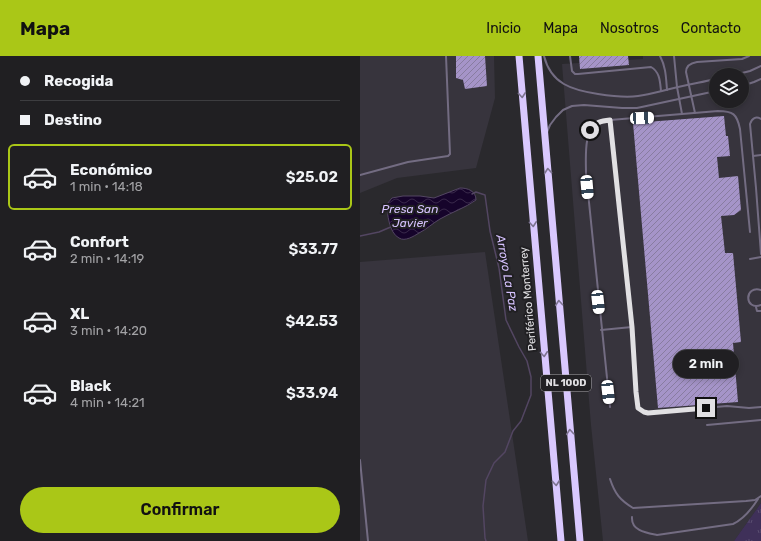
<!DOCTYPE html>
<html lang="es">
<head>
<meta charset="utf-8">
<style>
	:root { --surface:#201f22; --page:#28272a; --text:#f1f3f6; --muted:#a2a2a5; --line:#3d3d40; --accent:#aac717 }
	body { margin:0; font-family:Rubik,sans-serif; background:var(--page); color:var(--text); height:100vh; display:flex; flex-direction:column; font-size:15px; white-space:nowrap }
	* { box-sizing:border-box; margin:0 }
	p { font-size:13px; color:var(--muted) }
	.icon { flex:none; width:22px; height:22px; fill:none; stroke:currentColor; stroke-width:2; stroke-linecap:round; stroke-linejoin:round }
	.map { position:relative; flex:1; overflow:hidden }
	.side { display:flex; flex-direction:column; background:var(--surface); width:360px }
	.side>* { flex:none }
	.guide { display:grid; align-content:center; height:88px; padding:0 20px; background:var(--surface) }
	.buttons { position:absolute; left:349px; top:12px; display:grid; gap:8px }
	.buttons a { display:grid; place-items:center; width:40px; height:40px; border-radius:50%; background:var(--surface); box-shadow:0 2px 6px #0003,0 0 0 1px var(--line); font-size:20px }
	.end { position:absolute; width:18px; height:18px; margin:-9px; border:5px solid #e1e0e3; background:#111; box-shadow:0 0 0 2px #111 }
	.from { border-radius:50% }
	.bubble { position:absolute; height:28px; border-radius:14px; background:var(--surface); box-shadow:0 2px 6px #0003,0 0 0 1px var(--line); font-size:13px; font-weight:600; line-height:28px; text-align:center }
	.car { position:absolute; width:12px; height:24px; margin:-12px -6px; border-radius:5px; box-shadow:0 0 3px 1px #0007; background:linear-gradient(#fff 24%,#345 0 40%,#fff 0 76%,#345 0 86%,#fff 0) }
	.guide b { display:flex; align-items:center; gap:14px; height:38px; font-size:15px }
	.guide b+b { border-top:1px solid var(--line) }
	.guide i { width:10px; height:10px; background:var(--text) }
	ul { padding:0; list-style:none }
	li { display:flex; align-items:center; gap:12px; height:66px; margin:0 8px 6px; padding:0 12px; border:2px solid transparent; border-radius:6px }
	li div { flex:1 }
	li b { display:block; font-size:15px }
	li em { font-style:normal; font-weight:600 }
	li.active { border-color:var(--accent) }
	li>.icon { width:36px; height:36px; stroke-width:1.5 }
	.button { display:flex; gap:8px; margin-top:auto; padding:8px 20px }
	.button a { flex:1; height:46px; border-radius:24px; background:var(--accent); color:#111; font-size:16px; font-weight:600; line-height:46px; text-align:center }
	header { display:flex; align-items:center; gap:24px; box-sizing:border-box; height:56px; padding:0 20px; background:var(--accent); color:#111 }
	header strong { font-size:19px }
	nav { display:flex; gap:22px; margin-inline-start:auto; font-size:14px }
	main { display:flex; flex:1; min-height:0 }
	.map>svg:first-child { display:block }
</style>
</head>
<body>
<header>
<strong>Mapa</strong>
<nav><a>Inicio</a><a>Mapa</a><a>Nosotros</a><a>Contacto</a></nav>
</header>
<main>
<section class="side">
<div class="guide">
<b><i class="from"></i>Recogida</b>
<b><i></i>Destino</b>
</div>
<ul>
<li class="active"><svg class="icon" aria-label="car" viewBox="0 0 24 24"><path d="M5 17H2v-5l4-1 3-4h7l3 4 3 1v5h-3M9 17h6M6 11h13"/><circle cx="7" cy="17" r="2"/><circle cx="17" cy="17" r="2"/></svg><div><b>Económico</b><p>1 min · 14:18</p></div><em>$25.02</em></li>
<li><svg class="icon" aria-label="car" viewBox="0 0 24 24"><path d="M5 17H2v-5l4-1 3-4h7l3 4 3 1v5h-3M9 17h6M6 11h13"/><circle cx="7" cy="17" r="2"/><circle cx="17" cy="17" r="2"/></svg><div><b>Confort</b><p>2 min · 14:19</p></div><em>$33.77</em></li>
<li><svg class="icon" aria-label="car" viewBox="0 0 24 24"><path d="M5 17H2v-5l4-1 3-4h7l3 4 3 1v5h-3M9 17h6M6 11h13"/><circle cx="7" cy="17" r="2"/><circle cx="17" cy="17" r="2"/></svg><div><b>XL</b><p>3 min · 14:20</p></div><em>$42.53</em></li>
<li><svg class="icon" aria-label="car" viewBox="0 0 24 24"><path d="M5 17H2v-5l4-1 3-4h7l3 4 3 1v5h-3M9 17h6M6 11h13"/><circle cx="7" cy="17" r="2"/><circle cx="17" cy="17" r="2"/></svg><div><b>Black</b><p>4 min · 14:21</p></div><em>$33.94</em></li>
</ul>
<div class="button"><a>Confirmar</a></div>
</section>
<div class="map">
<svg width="401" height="485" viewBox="0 0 401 485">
	<defs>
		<pattern id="grass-tufts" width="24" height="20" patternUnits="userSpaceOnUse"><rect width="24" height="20" fill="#3f3059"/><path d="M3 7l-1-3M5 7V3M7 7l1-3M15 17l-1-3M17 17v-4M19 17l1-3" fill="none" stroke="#5a4e71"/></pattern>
		<pattern id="water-waves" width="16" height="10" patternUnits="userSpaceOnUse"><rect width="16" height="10" fill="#16042b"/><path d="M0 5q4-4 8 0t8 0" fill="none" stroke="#38284a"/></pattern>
		<pattern id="building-hatch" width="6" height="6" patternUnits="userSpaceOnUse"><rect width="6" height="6" fill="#a594c8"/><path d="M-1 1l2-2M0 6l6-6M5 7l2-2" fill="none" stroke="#887ca0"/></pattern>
	</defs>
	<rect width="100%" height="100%" fill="#2a292d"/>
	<!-- built -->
	<g fill="#37343d" fill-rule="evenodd">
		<polygon points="0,0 134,0 135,42 116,112 37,122 0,137"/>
		<path d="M283,0H401V447L374,485H243L231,369L202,8L283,3ZM356,19H382V45H356Z"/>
		<polygon points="125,196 168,485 0,485 0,206"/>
	</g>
	<!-- grass -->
	<polygon fill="url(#grass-tufts)" points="401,447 401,485 374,485"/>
	<!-- water -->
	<path fill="url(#water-waves)" stroke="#534662" d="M100,132C108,132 116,135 116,144C105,152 92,156 80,163C73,167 67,173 59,177C54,180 45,186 39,182C29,177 27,157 27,148L32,142L43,140H60L74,142Z"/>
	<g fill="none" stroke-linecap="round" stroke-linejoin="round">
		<!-- stream -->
		<g stroke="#534662" stroke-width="1.5">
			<polyline points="112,138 116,136 125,139 130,175 139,212 146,264 159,291 167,305 171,321 171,339 161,365 153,375 145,396 134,407 126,424 123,450 125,482 126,485"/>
			<polyline points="0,180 19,176 33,170"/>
		</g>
	</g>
	<!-- building -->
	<g fill="url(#building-hatch)">
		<polygon points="96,0 125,0 127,30 105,33 103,24 96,22"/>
		<polygon points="219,0 268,0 269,9 220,13"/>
		<polygon points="364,60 366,80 368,80 370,100 357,101 359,122 378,120 381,154 374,159 361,160 365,197 373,197 381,286 373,287 378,346 298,352 273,67"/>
	</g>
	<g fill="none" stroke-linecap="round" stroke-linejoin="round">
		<!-- lane -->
		<g stroke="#736c82" stroke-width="2">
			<path d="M184,0C191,28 212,34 238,38C251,40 264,42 278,40C286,39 294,37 302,35C320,30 338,27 356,23"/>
			<path d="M210,0L212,15L215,18H218L291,11C300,16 300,26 301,35"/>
			<path d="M300,0C306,11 306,22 307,34"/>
			<polyline points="314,0 317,31 322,58"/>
			<polyline points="374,19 390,15 401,10"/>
			<polyline points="382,30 394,26 401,23"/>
			<path d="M335,57L326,16C326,9 331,7 337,6L382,3L389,0"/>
			<path d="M401,63C396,60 392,62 390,68L396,132L401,198"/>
			<polyline points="250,64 272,271 276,335 278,352 284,356 288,357 367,350 389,352 401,351"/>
			<polyline points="187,76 190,69 196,61 203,54 212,50 224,49 262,52 277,52 356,35"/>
			<polyline points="393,100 401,99"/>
			<polyline points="0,119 48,106 88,100 90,98 86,0"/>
			<polyline points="390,203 401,201"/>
			<path d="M401,234C384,229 384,255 401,249"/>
			<polyline points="396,251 397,255 401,255"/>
			<polyline points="241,274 272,271"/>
			<path d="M250,351L226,117C226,102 223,71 240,65C243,64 247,64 250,64L358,55C373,55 377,58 380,73L390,176"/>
			<polyline points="347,369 401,364"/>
			<polyline points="0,404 8,485"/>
			<path d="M250,423C255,438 260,444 273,452L386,445L395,444L401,440"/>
			<path d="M272,461C271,475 287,477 297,479L373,468C384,463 391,454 398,443"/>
		</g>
		<!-- highway -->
		<g stroke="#d9c8fe" stroke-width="7">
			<polyline points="159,0 201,485"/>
			<polyline points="178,0 220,485"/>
		</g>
	</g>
	<!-- one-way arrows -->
	<defs><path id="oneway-chevron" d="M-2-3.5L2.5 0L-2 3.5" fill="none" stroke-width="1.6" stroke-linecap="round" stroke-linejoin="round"/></defs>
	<g stroke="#7d7490">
		<use href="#oneway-chevron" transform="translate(162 39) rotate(85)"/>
		<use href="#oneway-chevron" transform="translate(188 115) rotate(-95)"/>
		<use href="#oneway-chevron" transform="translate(173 168) rotate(85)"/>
		<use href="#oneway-chevron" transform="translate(199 247) rotate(-95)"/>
		<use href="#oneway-chevron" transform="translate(184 298) rotate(85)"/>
		<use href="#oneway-chevron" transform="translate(210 376) rotate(-95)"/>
		<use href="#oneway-chevron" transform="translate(196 427) rotate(85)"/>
	</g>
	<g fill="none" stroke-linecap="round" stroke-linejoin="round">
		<!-- route -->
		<path stroke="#e1e0e3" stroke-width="5" d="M230,74C237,66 240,65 250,64L272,271L276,336L278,352L284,356L288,357L346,352"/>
	</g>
	<g text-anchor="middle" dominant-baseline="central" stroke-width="4" stroke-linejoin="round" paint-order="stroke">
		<!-- shield labels -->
		<rect fill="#212023" stroke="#a7a6a9" stroke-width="1" x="181" y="319" width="50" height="16" rx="3"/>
		<g font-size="10" font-weight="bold" fill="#e1e0e3">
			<text x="206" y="327">NL 100D</text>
		</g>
		<!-- street labels -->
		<g font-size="11" fill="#e1e0e3" stroke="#212023">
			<text transform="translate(168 243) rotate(-95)">Periférico Monterrey</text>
		</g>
		<!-- water labels -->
		<g font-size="12" font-style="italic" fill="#d7c3ff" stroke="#212023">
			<text x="50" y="153">Presa San<tspan x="50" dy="14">Javier</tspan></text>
			<text transform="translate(147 217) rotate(80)">Arroyo La Paz</text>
		</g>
	</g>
</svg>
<div class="buttons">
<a><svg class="icon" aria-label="layers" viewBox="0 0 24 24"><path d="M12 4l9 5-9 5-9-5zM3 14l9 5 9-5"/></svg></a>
</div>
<i class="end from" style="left:230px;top:74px"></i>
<i class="end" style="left:346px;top:352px"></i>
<div class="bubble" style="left:313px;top:294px;width:66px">2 min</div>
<i class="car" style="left:282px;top:62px;rotate:87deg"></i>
<i class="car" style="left:227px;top:131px;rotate:175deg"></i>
<i class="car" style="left:238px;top:246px;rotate:174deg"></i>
<i class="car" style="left:248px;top:336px;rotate:174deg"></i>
</div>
</main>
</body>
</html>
